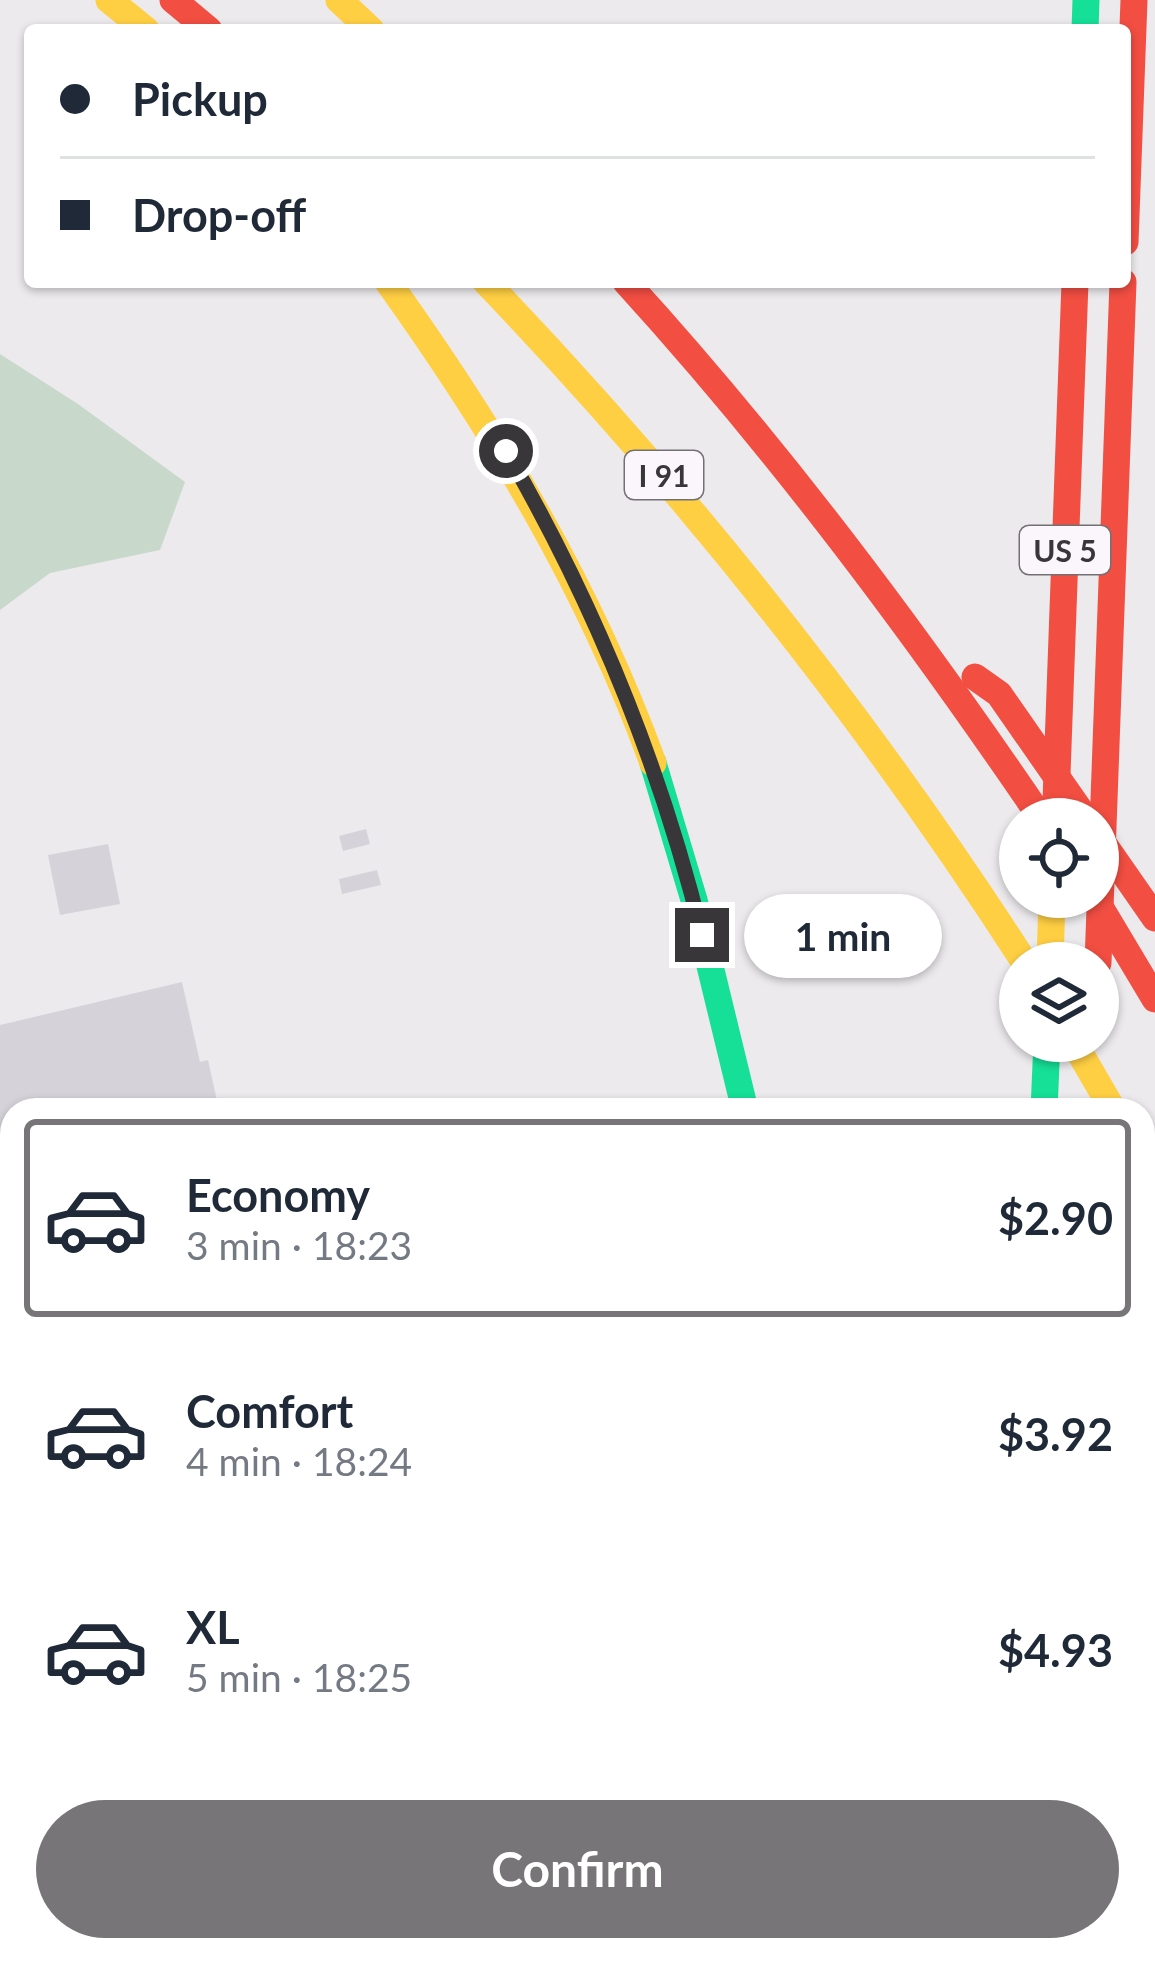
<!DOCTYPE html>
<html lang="en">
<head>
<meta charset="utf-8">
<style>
	:root { --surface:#fff; --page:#f6f6f7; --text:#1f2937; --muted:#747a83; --line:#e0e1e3; --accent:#777577 }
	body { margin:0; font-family:Lato,sans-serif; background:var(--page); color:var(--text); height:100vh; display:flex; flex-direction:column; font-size:45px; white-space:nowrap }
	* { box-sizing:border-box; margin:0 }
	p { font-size:39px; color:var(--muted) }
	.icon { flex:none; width:66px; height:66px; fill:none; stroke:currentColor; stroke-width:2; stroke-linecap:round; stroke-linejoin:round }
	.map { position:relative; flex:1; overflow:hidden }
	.panel { position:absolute; left:0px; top:1098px; width:1155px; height:864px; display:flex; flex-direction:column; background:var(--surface); border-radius:36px 36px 0 0; box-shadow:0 3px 9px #0004 }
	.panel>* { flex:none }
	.guide { position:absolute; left:24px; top:24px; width:1107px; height:264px; border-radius:12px; box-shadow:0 3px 9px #0004; display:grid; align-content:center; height:264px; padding:0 36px; background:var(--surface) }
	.fabs { position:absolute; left:999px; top:798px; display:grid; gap:24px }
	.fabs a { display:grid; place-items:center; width:120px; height:120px; border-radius:50%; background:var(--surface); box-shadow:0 3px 9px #0004; font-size:60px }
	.end { position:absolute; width:54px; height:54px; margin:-27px; border:15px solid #383638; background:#fff; box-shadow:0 0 0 6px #fff }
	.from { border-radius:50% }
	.bubble { position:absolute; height:84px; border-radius:42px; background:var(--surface); box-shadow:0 3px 9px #0004; font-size:39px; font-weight:700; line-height:84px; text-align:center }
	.guide b { display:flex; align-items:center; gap:42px; height:114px; font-size:45px }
	.guide b+b { border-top:3px solid var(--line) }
	.guide i { width:30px; height:30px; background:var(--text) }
	ul { padding:21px 0 0; list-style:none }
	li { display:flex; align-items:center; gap:36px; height:198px; margin:0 24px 18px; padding:0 12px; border:6px solid transparent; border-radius:12px }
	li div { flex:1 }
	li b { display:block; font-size:45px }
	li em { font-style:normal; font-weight:700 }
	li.selected { border-color:var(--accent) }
	li>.icon { width:108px; height:108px; stroke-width:1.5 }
	.button { display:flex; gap:24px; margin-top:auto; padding:24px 36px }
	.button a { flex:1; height:138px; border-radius:72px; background:var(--accent); color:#fff; font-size:48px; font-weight:700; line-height:138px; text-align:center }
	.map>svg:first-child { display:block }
</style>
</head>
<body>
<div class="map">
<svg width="1155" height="1962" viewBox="0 0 1155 1962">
	<rect width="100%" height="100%" fill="#eceaed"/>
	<!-- green -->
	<polygon fill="#c8d9cc" points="0,354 78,404 185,482 160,550 50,573 0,610"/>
	<!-- building -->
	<g fill="#d6d2da">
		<polygon points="366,829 370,844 343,851 339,836"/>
		<polygon points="108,844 120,904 60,915 48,855"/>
		<polygon points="377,870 381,885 342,894 339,879"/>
		<polygon points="182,982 200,1062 208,1060 219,1110 12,1110 12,1256 0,1259 0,1025"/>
		<polygon points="12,1557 12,1847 0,1850 0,1560"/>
		<polygon points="215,1950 258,1950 262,1962 179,1962"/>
	</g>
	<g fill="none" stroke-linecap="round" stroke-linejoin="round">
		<!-- fast -->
		<g stroke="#16e098" stroke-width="27">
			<polyline points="1085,30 1086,0"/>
			<polyline points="653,763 694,900 745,1110"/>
			<polyline points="1044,1110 1047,1041"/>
			<polyline points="1013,1950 1013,1962"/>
			<polyline points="1060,1962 1061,1950"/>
		</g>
		<!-- slow -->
		<g stroke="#ffcf43" stroke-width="27">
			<polyline points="109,0 146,30"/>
			<polyline points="339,0 371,30"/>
			<path d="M388,282C496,433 589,588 653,763"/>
			<path d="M486,282C688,493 867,718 1025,963"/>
			<polyline points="1050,963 1052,897"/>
			<polyline points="871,1962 874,1950"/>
			<polyline points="921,1962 925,1950"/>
		</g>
		<!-- jam -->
		<g stroke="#f24e42" stroke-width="27">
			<polyline points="173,0 209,30"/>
			<polyline points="1125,242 1134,0"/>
			<path d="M626,282C779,450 914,631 1042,819"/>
			<polyline points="1056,801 1075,282"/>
			<polyline points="1098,963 1123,282"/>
			<polyline points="1143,1165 1155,1187"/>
		</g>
		<!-- slow-bridge -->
		<polyline stroke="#ffcf43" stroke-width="27" points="1073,1041 1113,1110"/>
		<!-- jam-bridge -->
		<g stroke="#f24e42" stroke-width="27">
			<polyline points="975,677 999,694 1086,819"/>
			<polyline points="1098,836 1155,918"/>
			<polyline points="1094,897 1155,999"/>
		</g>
	</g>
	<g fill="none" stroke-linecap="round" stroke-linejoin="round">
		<!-- route -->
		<path stroke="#383638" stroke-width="15" d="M506,451C594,603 660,764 702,935"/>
	</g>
	<g text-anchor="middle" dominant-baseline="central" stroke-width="9" stroke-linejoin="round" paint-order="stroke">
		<!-- shield labels -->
		<g fill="#faf6fb" stroke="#727072" stroke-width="3">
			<rect x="625" y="451" width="78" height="48" rx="9"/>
			<rect x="1020" y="526" width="90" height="48" rx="9"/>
		</g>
		<g font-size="30" font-weight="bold" fill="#383638">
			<text x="664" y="475">I 91</text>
			<text x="1065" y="550">US 5</text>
		</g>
	</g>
</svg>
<div class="fabs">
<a><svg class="icon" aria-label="locate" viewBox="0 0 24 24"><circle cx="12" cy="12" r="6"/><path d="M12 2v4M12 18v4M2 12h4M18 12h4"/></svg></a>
<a><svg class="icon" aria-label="layers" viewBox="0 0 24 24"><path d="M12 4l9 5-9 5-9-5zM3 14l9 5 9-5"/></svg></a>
</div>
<i class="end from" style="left:506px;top:451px"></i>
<i class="end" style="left:702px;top:935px"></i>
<div class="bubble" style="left:744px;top:894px;width:198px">1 min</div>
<div class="guide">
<b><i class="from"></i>Pickup</b>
<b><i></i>Drop-off</b>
</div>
<section class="panel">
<ul>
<li class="selected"><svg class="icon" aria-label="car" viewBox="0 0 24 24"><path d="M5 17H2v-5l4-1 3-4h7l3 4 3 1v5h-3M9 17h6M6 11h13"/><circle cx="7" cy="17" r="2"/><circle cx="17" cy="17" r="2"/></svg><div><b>Economy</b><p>3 min · 18:23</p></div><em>$2.90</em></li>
<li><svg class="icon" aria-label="car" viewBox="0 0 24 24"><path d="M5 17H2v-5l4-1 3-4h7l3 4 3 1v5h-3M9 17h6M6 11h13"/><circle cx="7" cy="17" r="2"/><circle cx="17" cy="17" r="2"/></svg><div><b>Comfort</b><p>4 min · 18:24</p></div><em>$3.92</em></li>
<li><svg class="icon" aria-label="car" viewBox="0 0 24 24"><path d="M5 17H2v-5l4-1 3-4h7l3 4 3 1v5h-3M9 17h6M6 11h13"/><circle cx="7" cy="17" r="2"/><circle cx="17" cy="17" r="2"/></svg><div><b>XL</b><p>5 min · 18:25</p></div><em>$4.93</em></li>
</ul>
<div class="button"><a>Confirm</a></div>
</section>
</div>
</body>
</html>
